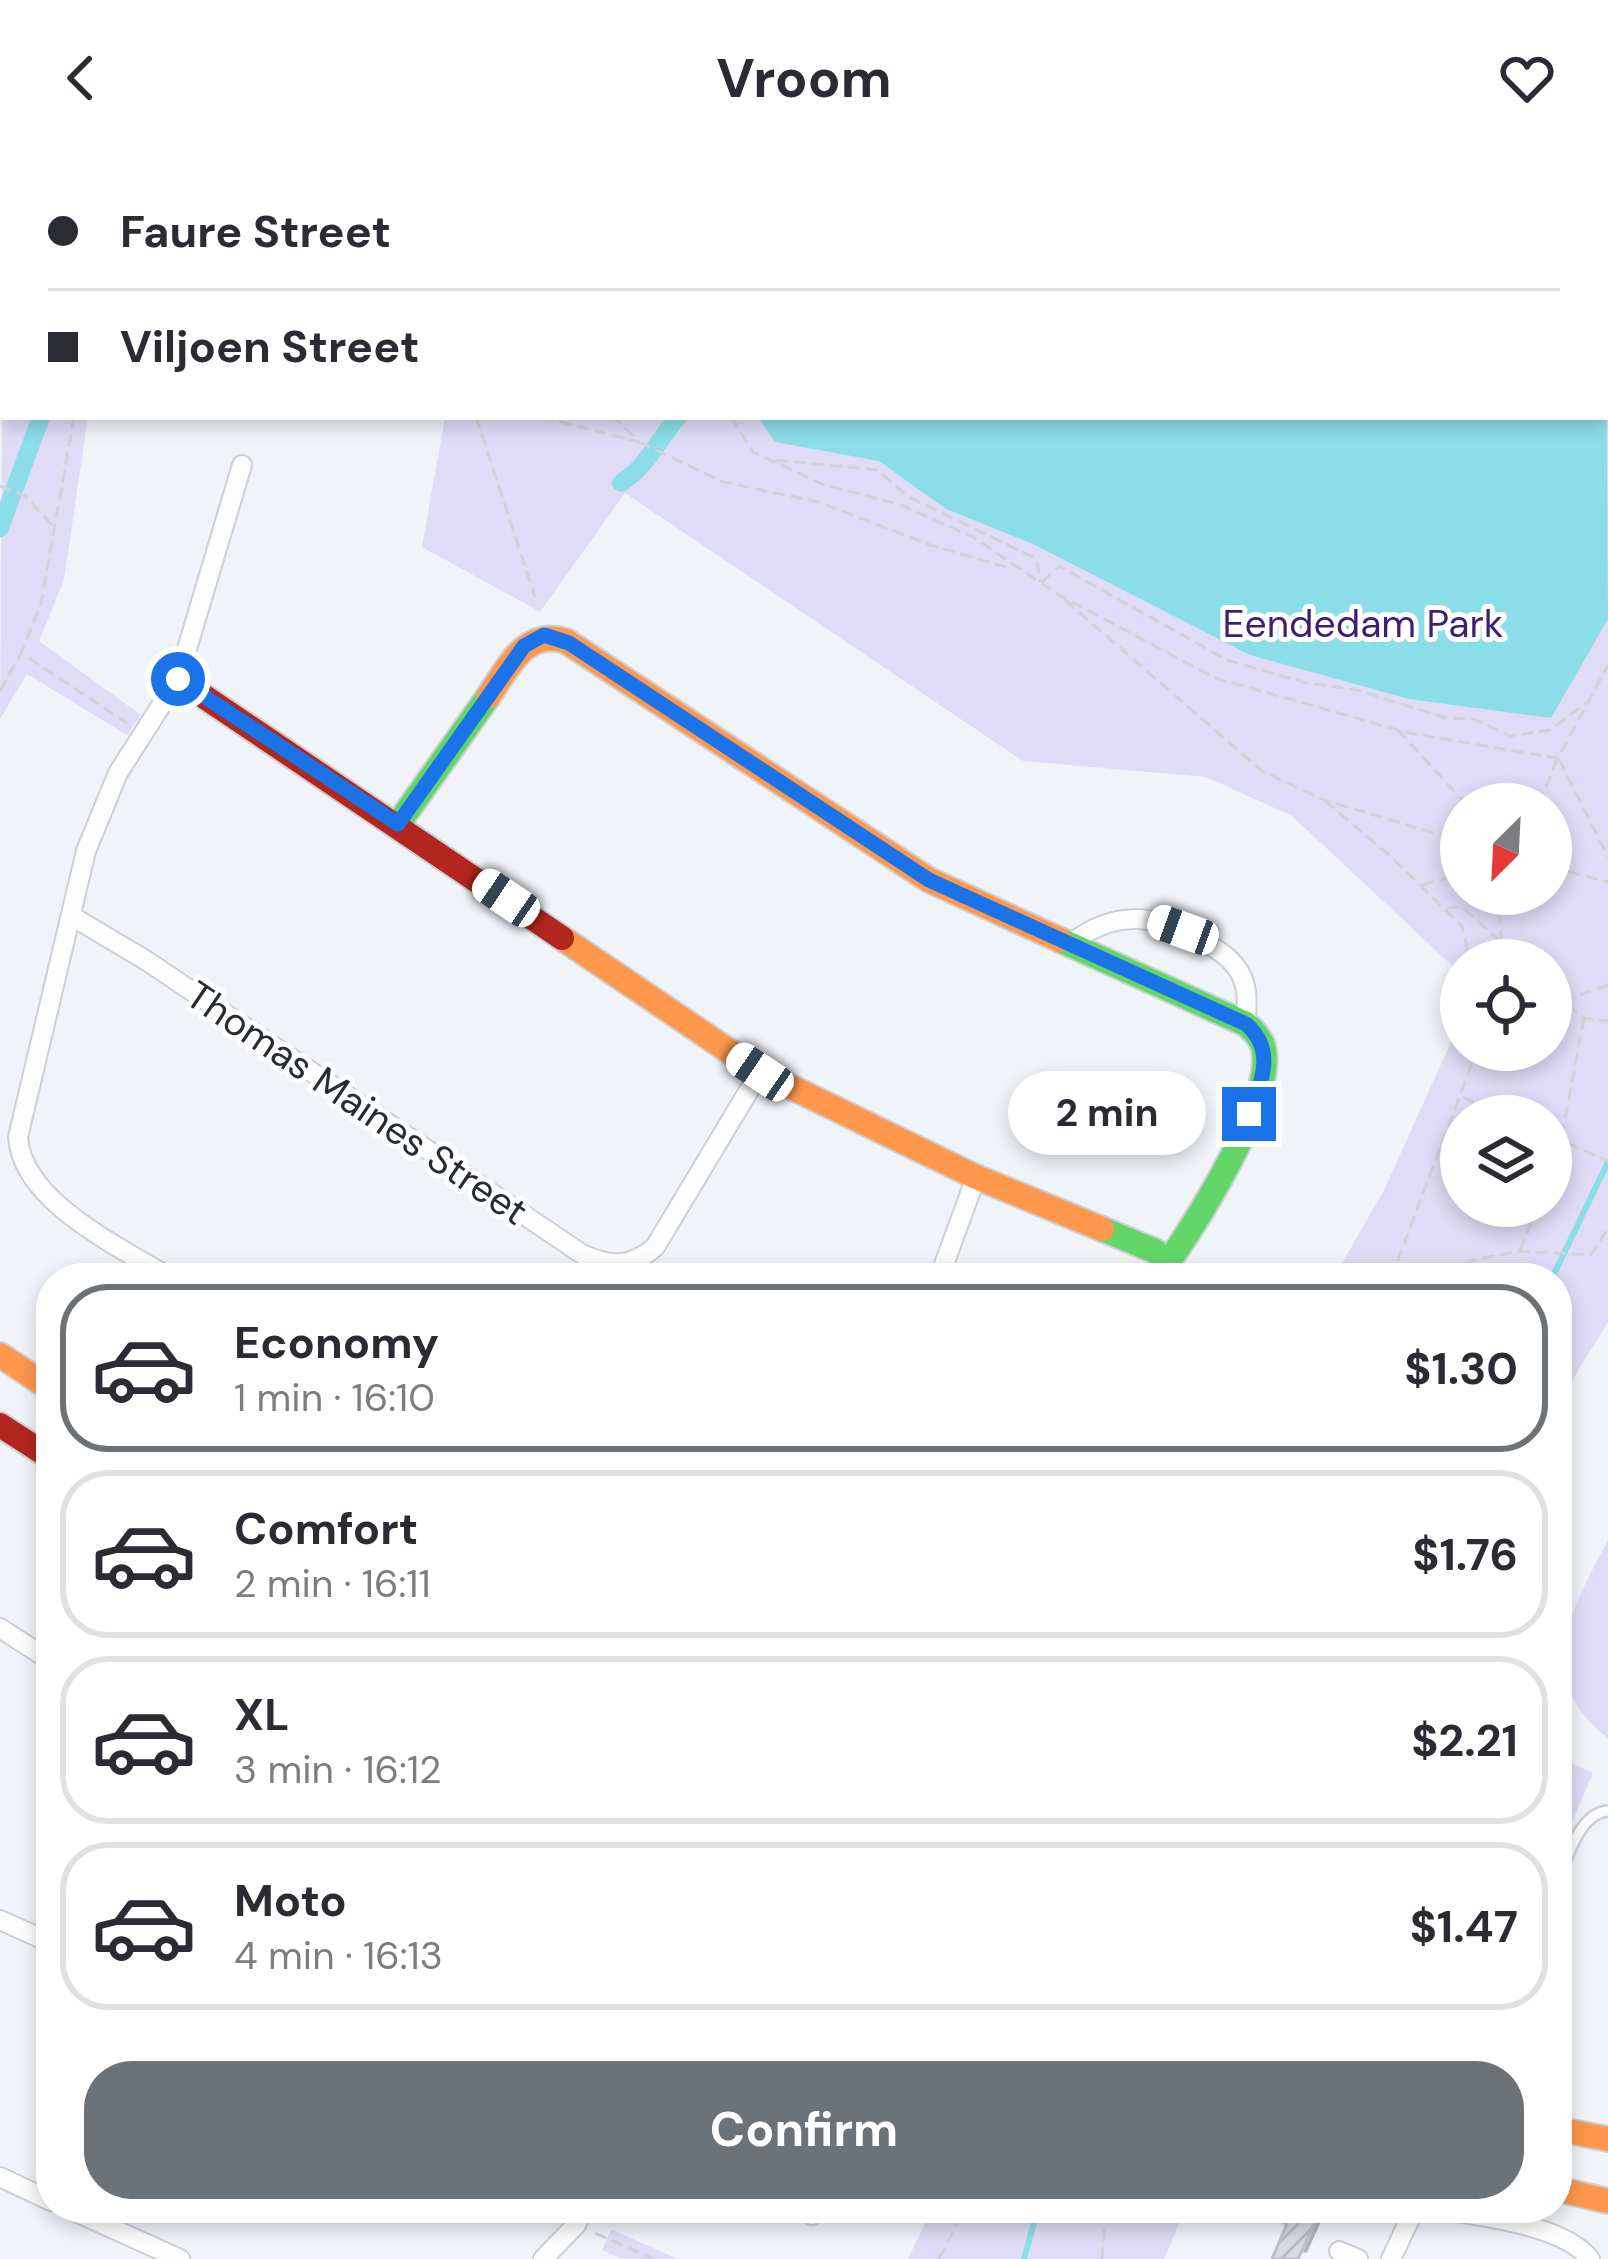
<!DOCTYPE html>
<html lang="en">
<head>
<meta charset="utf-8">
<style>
	:root { --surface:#fff; --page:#f7f7f7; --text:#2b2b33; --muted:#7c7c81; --line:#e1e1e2; --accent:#6d7277 }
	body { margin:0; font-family:"DM Sans",sans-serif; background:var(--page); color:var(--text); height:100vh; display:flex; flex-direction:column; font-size:45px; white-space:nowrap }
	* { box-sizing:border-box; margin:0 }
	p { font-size:39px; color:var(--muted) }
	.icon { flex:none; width:66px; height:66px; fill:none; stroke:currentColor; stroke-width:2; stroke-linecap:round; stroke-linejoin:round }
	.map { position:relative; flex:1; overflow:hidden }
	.panel { position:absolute; left:36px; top:1107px; width:1536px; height:960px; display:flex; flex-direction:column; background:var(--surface); border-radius:48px; box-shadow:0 6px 18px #0003 }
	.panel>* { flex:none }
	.top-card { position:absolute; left:0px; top:0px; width:1608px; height:264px; box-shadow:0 6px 18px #0003; display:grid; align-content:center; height:264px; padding:0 48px; background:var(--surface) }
	.needle { width:78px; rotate:204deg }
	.controls { position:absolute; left:1440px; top:627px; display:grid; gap:24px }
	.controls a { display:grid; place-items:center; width:132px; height:132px; border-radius:50%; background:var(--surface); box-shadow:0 6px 18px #0003; font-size:60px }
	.end { position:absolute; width:54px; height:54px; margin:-27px; border:15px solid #1a73e8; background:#fff; box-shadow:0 0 0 6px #fff }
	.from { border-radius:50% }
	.bubble { position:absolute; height:84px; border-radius:42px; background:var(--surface); box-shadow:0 6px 18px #0003; font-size:39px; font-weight:700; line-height:84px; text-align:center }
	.car { position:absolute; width:36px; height:72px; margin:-36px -18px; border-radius:15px; box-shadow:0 0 9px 3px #0007; background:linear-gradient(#fff 24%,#345 0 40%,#fff 0 76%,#345 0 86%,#fff 0) }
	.top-card b { display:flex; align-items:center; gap:42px; height:114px; font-size:45px }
	.top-card b+b { border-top:3px solid var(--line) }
	.top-card i { width:30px; height:30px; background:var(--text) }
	ul { padding:21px 0 0; list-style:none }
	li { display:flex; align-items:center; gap:36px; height:168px; margin:0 24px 18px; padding:0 24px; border:6px solid var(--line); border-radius:48px }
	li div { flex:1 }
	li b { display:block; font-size:45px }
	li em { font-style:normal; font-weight:700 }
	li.active { border-color:var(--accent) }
	li>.icon { width:108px; height:108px; stroke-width:1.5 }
	.cta { display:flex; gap:24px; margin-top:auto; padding:24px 48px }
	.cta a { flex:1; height:138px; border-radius:48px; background:var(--accent); color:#fff; font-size:48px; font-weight:700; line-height:138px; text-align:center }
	header { display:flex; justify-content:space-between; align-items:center; height:156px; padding:0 48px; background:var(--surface); font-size:54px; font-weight:700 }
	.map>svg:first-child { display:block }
</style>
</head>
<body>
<header><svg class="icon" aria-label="back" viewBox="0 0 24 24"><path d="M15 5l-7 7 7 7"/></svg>Vroom<svg class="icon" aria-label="heart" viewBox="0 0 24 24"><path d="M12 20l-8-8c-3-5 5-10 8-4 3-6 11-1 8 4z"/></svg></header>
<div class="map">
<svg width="1608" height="2103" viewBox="0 0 1608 2103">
	<defs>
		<pattern id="building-hatch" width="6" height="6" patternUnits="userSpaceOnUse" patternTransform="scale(3)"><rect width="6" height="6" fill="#d8dbe3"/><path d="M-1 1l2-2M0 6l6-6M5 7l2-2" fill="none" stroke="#b9bcc3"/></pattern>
		<filter id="shadow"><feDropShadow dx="8" dy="-8" stdDeviation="0" flood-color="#0004"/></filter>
	</defs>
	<rect width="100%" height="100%" fill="#f0f4f9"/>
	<!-- green -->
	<g fill="#e0dcf7" fill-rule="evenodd">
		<path d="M0,0H1608V1166L1557,1249V1122H1328L1337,1116L1384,1034L1461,864V894H1551V804H1461V818L1292,660L1206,621L1023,605L625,337L540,456L422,391L445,261H1605V3H3V73ZM1461,648H1551V738H1461ZM1461,960H1551V1050H1461Z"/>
		<polygon points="3,139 3,261 88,261 64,424 39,485 141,559 127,579 27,518 0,563"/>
		<path d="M1608,1384V1582C1530,1522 1572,1453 1608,1384Z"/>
		<polygon points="1557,1601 1593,1617 1557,1701"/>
		<polygon points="932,2052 1186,2052 1164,2103 908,2103"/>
		<polygon points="611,2073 678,2103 622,2103 602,2094"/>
	</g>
	<!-- water -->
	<g fill="#8bdee8">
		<polygon points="542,0 873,0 873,3 545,3"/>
		<polygon points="1605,24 1608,463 1551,562 1409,543 1250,499 1033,388 946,353 879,305 775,286 758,261 1605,261"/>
	</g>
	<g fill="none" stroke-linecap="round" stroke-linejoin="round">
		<!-- stream -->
		<g stroke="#8bdee8" stroke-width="6">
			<polyline points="1552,1122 1608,1006"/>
			<polyline points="1024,2103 1038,2052"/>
		</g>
		<!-- canal -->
		<g stroke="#8bdee8" stroke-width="18">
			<polyline points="169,3 171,0"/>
			<path d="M621,327C648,310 657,285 678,261"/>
			<polyline points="0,372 41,261"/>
		</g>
	</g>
	<!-- building -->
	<polygon fill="url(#building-hatch)" stroke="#bec1c6" stroke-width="3" filter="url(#shadow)" points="1250,2052 1321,2052 1298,2103 1272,2103 1287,2068"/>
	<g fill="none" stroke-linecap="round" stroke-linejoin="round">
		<defs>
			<g id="lane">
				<polyline points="877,1122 879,1116"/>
				<path d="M1557,1725C1568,1702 1579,1657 1608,1655"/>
			</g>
			<g id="street">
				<path d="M73,761L147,805L582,1098C610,1111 630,1112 655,1091L760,916"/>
				<path d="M1070,788C1114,754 1153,757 1201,784C1217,793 1234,803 1242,821C1249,836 1246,852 1246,868"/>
				<path d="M170,1122C119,1090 22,1046 18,981L86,695L118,617L178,523L242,309"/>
				<polyline points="939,1122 976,1021"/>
				<polyline points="0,1472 51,1505"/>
				<polyline points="0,1764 51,1787"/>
				<polyline points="0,2021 51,2045"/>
				<polyline points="67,2052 180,2103"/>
				<polyline points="807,2052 812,2059"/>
				<path d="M1431,2052C1474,2060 1562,2067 1590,2103"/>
				<polyline points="1339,2095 1358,2103"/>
				<polyline points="543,2103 576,2069 584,2052"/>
				<polyline points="1391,2103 1415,2052"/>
			</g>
			<g id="fast">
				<polyline points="398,668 488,541"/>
				<path d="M1060,784L1246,868C1253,874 1260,881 1263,890C1278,939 1196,1066 1168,1107L1155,1095L1102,1073"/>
			</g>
			<g id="slow">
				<path d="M488,541C508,512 525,472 566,485L929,724L1060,784"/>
				<polyline points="562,782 760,916 976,1021 1102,1073"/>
				<polyline points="0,1199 51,1233"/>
				<polyline points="1557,1973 1608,1983"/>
				<polyline points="1557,2033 1608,2045"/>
			</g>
			<g id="jam">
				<polyline points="178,523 562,782"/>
				<polyline points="0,1269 51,1302"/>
			</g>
		</defs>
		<!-- lane casing -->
		<use href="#lane" stroke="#ccd0d5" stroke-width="14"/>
		<!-- street casing -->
		<use href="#street" stroke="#ccd0d5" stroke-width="22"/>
		<!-- fast casing -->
		<use href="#fast" stroke="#ccd0d5" stroke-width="28"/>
		<!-- slow casing -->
		<use href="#slow" stroke="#ccd0d5" stroke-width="28"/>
		<!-- jam casing -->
		<use href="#jam" stroke="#ccd0d5" stroke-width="28"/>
		<!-- path -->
		<g stroke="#d2d3d6" stroke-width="3" stroke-dasharray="12 6" stroke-linecap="butt">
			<polyline points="4,0 9,3"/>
			<polyline points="459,0 459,3"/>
			<polyline points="990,0 1003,3"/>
			<polyline points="426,3 434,0"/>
			<polyline points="1577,3 1608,1"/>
			<polyline points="0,214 3,207"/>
			<polyline points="74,261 41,448 21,497 127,567"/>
			<polyline points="476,261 535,441"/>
			<polyline points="542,261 639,286 614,261"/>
			<polyline points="731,261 753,296 822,328 901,349 973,381 1059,439 1215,522 1409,577 1558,602 1608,509"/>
			<polyline points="639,286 723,326 819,346 930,389 1010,412"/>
			<polyline points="776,304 877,314 909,341 1037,403 1040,426"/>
			<polyline points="0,330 25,340 52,369"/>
			<polyline points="1042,426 1059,410 1227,504 1307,527 1354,533 1446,562 1474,563 1511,580 1550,574 1586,547"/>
			<polyline points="1065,444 1262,615 1324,644 1461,685"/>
			<polyline points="0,535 20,499"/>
			<polyline points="1398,574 1466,648"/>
			<polyline points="1559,603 1608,701"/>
			<polyline points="1325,645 1388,698 1462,770 1470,804"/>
			<polyline points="1539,648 1557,603"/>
			<polyline points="1551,711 1608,726"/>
			<polyline points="1422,729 1461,718"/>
			<polyline points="1447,752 1462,751 1521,804"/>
			<path d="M1499,804C1505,782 1495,759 1503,738"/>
			<polyline points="1608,829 1563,845 1584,862 1608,865"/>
			<polyline points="1551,833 1563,845 1551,851"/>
			<polyline points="1463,941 1505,960"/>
			<polyline points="1551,980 1608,1005"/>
			<polyline points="1551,1014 1561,985 1584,862"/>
			<polyline points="1520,1094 1538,1050"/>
			<polyline points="1391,1122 1477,894"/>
			<polyline points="1413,1122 1478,1103 1519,1095 1591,1099 1608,1072"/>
			<polyline points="595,2077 654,2103"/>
			<polyline points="939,2103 965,2052"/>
			<polyline points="1102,2103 1106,2052"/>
		</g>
		<!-- lane -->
		<use href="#lane" stroke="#fdfdfe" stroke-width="9"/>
		<!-- street -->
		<use href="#street" stroke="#fdfdfe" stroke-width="18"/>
		<!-- fast -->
		<use href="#fast" stroke="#63d668" stroke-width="24"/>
		<!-- slow -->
		<use href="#slow" stroke="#ff974d" stroke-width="24"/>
		<!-- jam -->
		<use href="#jam" stroke="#b3261e" stroke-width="24"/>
	</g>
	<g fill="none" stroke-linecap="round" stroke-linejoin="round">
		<!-- route -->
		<path stroke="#1a73e8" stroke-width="15" d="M178,523L398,668L524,490L544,479L569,487L929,724L1246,868C1276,894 1262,925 1249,958"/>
	</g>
	<g text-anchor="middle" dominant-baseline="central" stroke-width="10" stroke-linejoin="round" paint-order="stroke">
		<!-- park labels -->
		<g font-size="39" fill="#3e1e73" stroke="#fff">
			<text x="1363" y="467">Eendedam Park</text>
		</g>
		<!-- street labels -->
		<g font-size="39" fill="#272c31" stroke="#fff">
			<text transform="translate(357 947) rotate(34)">Thomas Maines Street</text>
		</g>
	</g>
</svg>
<div class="controls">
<a><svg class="needle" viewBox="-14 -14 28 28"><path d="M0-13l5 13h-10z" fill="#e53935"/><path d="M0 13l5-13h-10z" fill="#7c7c81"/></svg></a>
<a><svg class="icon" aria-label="locate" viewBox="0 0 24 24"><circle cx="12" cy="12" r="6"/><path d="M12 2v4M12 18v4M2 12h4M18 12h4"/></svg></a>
<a><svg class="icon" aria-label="layers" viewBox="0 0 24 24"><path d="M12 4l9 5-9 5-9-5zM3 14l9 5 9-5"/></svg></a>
</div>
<i class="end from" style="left:178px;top:523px"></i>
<i class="end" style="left:1249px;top:958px"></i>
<div class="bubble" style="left:1008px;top:915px;width:198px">2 min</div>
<i class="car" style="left:506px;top:742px;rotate:304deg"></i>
<i class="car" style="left:1183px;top:774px;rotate:290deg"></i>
<i class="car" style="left:760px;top:916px;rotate:304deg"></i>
<div class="top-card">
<b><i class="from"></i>Faure Street</b>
<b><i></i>Viljoen Street</b>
</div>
<section class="panel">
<ul>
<li class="active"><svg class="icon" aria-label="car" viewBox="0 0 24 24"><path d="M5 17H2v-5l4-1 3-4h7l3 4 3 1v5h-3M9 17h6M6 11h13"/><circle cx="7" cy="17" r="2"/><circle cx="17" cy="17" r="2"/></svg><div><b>Economy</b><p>1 min · 16:10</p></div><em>$1.30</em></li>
<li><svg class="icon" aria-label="car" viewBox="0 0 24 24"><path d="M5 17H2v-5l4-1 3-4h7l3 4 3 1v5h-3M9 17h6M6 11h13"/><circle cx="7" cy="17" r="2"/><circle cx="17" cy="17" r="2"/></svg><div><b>Comfort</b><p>2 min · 16:11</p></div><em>$1.76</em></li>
<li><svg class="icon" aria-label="car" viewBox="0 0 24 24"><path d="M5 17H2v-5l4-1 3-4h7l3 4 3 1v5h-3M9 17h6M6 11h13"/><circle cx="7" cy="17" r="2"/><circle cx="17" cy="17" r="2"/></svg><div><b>XL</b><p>3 min · 16:12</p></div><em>$2.21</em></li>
<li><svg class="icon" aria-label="car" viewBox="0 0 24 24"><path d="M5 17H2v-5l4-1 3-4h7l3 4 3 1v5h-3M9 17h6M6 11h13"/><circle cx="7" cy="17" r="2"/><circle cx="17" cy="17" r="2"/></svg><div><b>Moto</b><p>4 min · 16:13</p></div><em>$1.47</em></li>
</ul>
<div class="cta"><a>Confirm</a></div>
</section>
</div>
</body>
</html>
